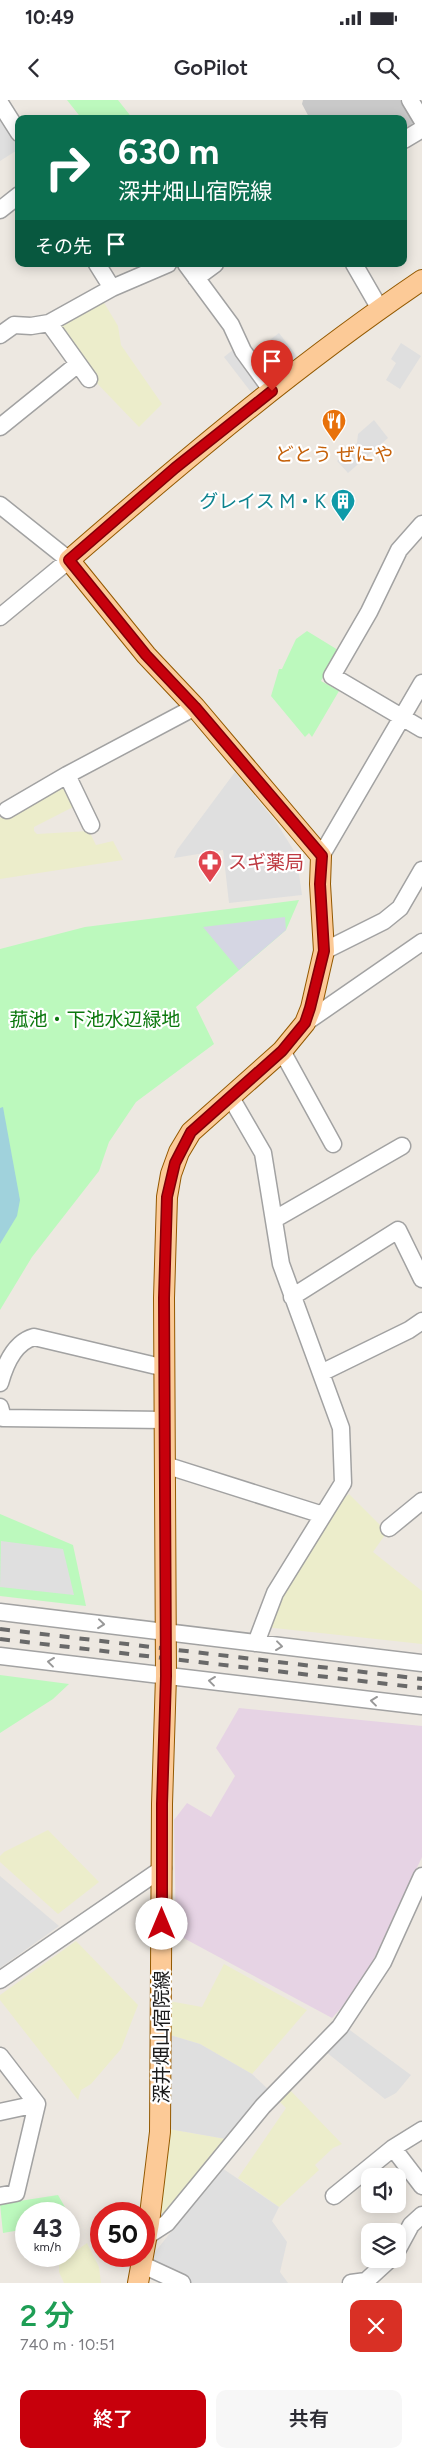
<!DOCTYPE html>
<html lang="ja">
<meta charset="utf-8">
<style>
body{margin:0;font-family:Figtree,"Noto Sans JP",sans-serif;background:#f7f7f7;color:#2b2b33;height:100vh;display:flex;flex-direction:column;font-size:19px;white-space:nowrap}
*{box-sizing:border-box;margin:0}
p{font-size:16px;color:#7c7c81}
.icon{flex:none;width:28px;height:28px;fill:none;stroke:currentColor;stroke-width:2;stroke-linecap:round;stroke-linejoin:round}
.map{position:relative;height:2183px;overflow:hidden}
.details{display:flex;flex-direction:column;background:#fff;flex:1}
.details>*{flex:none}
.hud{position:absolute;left:15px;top:15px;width:392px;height:152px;border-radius:10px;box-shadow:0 2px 12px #0003;background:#0b6e4f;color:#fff;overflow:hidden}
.buttons{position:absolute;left:361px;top:2068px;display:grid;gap:10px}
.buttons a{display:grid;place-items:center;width:45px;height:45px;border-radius:10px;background:#fff;box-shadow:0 2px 12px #0003;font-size:25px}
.speed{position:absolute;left:15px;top:2102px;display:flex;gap:10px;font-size:25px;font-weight:700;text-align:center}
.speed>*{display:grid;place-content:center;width:65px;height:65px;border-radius:50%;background:#fff;box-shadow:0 2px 12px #0003;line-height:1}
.speed small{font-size:12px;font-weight:400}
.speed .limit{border:8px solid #d22;background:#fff;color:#111}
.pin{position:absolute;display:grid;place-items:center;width:42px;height:42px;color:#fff;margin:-51px -21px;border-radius:50% 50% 50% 0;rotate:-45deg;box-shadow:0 0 5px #0007}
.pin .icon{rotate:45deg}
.me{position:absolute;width:55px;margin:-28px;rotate:0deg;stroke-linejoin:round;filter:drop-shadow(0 0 4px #0008)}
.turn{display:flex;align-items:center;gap:18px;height:105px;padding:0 20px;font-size:22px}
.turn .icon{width:65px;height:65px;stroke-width:2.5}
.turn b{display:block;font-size:35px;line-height:42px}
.then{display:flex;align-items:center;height:48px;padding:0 20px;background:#0003;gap:10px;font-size:19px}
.round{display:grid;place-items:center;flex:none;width:52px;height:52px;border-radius:10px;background:#f7f7f7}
.headline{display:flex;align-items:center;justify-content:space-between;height:85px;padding:0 20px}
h1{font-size:30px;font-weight:600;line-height:38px;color:#1e9e55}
.primary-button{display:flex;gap:10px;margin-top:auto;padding:10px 20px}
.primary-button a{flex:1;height:58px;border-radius:10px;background:#c7000c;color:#fff;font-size:20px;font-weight:600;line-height:58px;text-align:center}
.primary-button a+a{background:#f7f7f7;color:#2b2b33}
.status{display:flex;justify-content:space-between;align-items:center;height:35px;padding:0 25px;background:#fff;direction:ltr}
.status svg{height:14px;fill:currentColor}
header{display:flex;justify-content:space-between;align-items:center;height:65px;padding:0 20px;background:#fff;font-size:22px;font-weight:600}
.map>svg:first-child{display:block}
</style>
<div class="status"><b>10:49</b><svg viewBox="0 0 49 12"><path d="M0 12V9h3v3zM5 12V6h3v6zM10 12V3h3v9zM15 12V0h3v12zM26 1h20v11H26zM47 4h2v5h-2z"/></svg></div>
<header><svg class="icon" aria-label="back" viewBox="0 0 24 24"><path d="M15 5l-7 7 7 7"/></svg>GoPilot<svg class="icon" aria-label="search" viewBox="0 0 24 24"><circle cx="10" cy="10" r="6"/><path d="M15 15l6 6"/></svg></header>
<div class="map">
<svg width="422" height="2183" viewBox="0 0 422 2183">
<rect width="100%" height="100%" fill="#ede8e1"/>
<path fill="#e6d3e4" d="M 239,1608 L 422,1626 L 422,1757 L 371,1865 L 342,1907 L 332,1918 L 176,1834 L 174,1720 L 187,1703 L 211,1717 L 235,1676 L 216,1648 Z"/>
<path fill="#c9c9c9" d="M 303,0 L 400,0 L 416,27 L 404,35 L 404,19 L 310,19 L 302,4 Z"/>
<path fill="#ecedcb" d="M 103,201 L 118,226 L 121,245 L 162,304 L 139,327 L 92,278 L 94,269 L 89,268 L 60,231 L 62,224 Z
M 62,681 L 75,706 L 34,727 L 34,731 L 24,732 L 34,731 L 37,734 L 89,731 L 96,745 L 113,741 L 123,760 L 0,779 L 0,718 Z
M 349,1394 L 387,1432 L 373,1452 L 422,1491 L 422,1544 L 265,1527 L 268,1517 L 339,1403 Z
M 48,1730 L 99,1782 L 58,1814 L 0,1762 L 0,1756 L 4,1752 Z
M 76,1841 L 138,1905 L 121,1949 L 91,1984 L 81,1990 L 78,2000 L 0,1900 L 0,1895 Z
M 224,1864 L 307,1910 L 252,1974 L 200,1944 L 170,1935 L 169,1901 L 202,1907 Z
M 288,1988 L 342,2044 L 333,2048 L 315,2065 L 319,2070 L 279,2107 L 238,2078 L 286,2008 L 277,1999 Z
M 169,2029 L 226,2039 L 166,2114 L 158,2112 Z
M 87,2143 L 99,2167 L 101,2183 L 64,2183 L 59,2172 L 59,2163 Z"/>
<path fill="#bcf9bd" d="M 67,0 L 118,0 L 133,19 L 82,19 Z
M 307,531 L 338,550 L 321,581 L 339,591 L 312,637 L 309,633 L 305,637 L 271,596 L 279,569 L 282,569 L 296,539 Z
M 299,800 L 286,830 L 196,907 L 214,944 L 136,1002 L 109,1042 L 99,1071 L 32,1157 L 0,1210 L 0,849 L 85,827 Z
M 0,1414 L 73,1445 L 86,1506 L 0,1496 Z
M 0,1575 L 69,1584 L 53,1599 L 0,1633 Z
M 58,2095 L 69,2114 L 26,2114 L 26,2129 L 3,2133 L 0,2104 Z"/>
<path fill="#dfdfdf" d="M 0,18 L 3,19 L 19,46 L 19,49 L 0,61 Z
M 279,233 L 299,259 L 271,281 L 251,254 Z
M 401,243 L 421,256 L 400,289 L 386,280 L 396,263 L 391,259 Z
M 234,249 L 260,285 L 259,292 L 254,296 L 224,257 Z
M 374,320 L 388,338 L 348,373 L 337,361 L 357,343 L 358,334 Z
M 235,672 L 276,722 L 296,754 L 302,795 L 229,803 L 223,750 L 174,758 L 177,750 Z
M 1,1441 L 63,1449 L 74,1495 L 0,1487 Z
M 0,1776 L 59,1826 L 0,1868 Z
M 347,1928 L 411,1975 L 396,1993 L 385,1999 L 326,1952 Z
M 170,1935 L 200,1944 L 252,1974 L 268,1989 L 226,2039 L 169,2029 Z
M 222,2068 L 279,2107 L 272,2121 L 287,2142 L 280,2172 L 288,2183 L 190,2183 L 154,2166 L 151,2157 Z"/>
<path fill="#d5d6e3" d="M 285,817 L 286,830 L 239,870 L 203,827 Z"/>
<path fill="#a0d2dc" d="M 3,1007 L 20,1100 L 17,1116 L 0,1144 L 0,1008 Z"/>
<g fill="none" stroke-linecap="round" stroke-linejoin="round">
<defs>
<path id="minor" d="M 410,0 L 422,20
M 0,3 L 19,33
M 404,40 L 422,29
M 0,110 L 19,95
M 97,164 L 112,188
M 186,164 L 231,225 L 243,251 L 272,291
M 354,164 L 380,209
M 196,178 L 215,164
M 0,235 L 14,225 L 31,226 L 49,223
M 89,279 L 49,223 L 112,188 L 168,164
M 0,327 L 78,264
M 0,405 L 69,460 L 0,517
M 422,424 L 399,450 L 369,512 L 332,576 L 422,629
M 67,675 L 91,725
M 7,710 L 67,675 L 195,607
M 321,756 L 422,583
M 324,851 L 384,821 L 400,808 L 422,770
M 305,923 L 422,842
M 282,951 L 333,1044
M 230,996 L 263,1053 L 281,1164 L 341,1328 L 343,1383 L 275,1493 L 256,1543
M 275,1119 L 402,1046
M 292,1197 L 398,1130 L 422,1179
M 321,1273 L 409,1230 L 422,1221
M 0,1283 C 5,1265 15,1242 34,1237 L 165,1268
M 0,1307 L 3,1318 L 165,1320
M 165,1365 L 323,1415
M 389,1428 L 422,1401
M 0,1512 L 422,1563
M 0,1556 L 422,1606
M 0,1880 L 163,1768
M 0,1956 L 37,2004 L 16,2093 L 0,2096
M 0,2012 L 37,2004
M 393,2048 L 422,2086
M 334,2096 L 393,2048 L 422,2030
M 147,2136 L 167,2123 L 263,2006 L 340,1927 L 383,1862 L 422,1776
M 398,2149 L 411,2125 L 422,2115
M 143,2165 L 182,2183
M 351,2183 L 366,2181 L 390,2159"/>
<path id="major" d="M 138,2183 L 149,2123 L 160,2032 L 162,1704 L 166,1576 L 164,1198 L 167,1097 L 171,1074 L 179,1052 L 191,1032 L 282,951 L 305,923 L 311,908 L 324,851 L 320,784 L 321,756 L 195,607 L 146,555 L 69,460 C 182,362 298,264 422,180"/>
</defs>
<use href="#minor" stroke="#a2a2a2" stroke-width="19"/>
<use href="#major" stroke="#935900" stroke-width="22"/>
<use href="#minor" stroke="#fff" stroke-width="16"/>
<use href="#major" stroke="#fcca97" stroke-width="20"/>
<path stroke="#696969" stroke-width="4" stroke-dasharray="10 10" stroke-linecap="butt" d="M 0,1529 L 422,1579
M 0,1539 L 422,1588"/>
</g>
<defs><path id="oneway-chevron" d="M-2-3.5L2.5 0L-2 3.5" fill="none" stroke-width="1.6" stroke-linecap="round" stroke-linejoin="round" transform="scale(1.25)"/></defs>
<g stroke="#989898">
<use href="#oneway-chevron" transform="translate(101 1524) rotate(6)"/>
<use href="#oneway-chevron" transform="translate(279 1546) rotate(7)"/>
<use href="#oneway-chevron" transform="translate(51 1562) rotate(-173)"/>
<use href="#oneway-chevron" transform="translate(212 1581) rotate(-173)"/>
<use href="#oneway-chevron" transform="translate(374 1601) rotate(-173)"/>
</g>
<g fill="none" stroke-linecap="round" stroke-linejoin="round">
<defs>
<path id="route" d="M 162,1824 L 162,1704 L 166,1576 L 164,1198 L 167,1097 L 175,1063 L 191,1032 L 282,951 L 305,923 L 310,908 L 324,851 L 320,784 L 322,756 L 195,607 L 146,555 L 69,460 L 175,368 L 272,291"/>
</defs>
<use href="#route" stroke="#810008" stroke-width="12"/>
<use href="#route" stroke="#c7000c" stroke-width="9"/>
</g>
<defs>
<symbol id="restaurant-pin" viewBox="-11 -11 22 30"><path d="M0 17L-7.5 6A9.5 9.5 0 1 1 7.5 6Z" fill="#e8710a" stroke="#fff"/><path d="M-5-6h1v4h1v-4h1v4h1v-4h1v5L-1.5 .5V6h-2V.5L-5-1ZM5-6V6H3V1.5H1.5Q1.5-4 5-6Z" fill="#fff"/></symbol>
<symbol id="building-pin" viewBox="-11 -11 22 30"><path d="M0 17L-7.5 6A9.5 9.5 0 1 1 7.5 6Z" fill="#0f9aa8" stroke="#fff"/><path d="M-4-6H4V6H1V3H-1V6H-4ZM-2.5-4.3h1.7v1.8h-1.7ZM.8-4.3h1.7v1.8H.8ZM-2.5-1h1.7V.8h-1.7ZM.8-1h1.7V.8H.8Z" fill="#fff"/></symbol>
<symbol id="pharmacy-pin" viewBox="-11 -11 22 30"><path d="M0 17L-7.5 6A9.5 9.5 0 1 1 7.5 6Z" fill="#e0444e" stroke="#fff"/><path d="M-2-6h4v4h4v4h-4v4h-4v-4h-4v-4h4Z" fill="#fff"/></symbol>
</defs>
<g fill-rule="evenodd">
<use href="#restaurant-pin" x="320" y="307" width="28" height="38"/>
<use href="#building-pin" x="329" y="387" width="28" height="38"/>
<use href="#pharmacy-pin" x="196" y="748" width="28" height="38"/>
</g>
<g text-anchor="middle" stroke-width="4.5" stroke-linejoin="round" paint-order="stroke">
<g font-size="19" fill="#c56008" stroke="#fff">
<text x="334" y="361">どとう ぜにや</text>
</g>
<g font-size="19" fill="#0d838f" stroke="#fff" text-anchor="end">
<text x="326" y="408">グレイス M・K</text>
</g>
<g font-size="19" fill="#be3a42" stroke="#fff" text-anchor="start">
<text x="228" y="769">スギ薬局</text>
</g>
<g font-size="19" fill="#0b780d" stroke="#fff">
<text x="95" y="926">菰池・下池水辺緑地</text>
</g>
<g font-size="19" fill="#1b1b1b" stroke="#fff">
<text transform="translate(161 1937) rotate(-90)" y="7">深井畑山宿院線</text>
</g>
</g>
</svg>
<div class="buttons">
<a><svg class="icon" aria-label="sound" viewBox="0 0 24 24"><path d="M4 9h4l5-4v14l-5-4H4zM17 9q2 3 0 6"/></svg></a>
<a><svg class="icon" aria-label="layers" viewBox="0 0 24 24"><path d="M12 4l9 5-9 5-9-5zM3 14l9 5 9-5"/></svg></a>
</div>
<div class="speed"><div>43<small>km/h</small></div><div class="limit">50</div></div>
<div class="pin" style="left:272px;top:291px;background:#d93025"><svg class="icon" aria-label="arrive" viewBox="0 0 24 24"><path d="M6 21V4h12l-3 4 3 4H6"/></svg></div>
<svg class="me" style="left:162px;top:1824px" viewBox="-20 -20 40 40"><circle r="19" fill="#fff"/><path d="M0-13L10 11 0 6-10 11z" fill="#c7000c"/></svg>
<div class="hud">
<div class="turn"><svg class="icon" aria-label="right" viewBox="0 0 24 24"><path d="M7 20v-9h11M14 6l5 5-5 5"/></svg><div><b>630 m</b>深井畑山宿院線</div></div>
<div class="then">その先<svg class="icon" aria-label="arrive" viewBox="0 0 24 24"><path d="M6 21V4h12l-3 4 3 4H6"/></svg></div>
</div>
</div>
<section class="details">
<div class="headline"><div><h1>2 分</h1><p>740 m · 10:51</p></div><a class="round" style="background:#d93025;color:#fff"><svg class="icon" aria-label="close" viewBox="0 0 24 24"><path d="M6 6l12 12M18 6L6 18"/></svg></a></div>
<div class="primary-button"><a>終了</a><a>共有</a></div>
</section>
